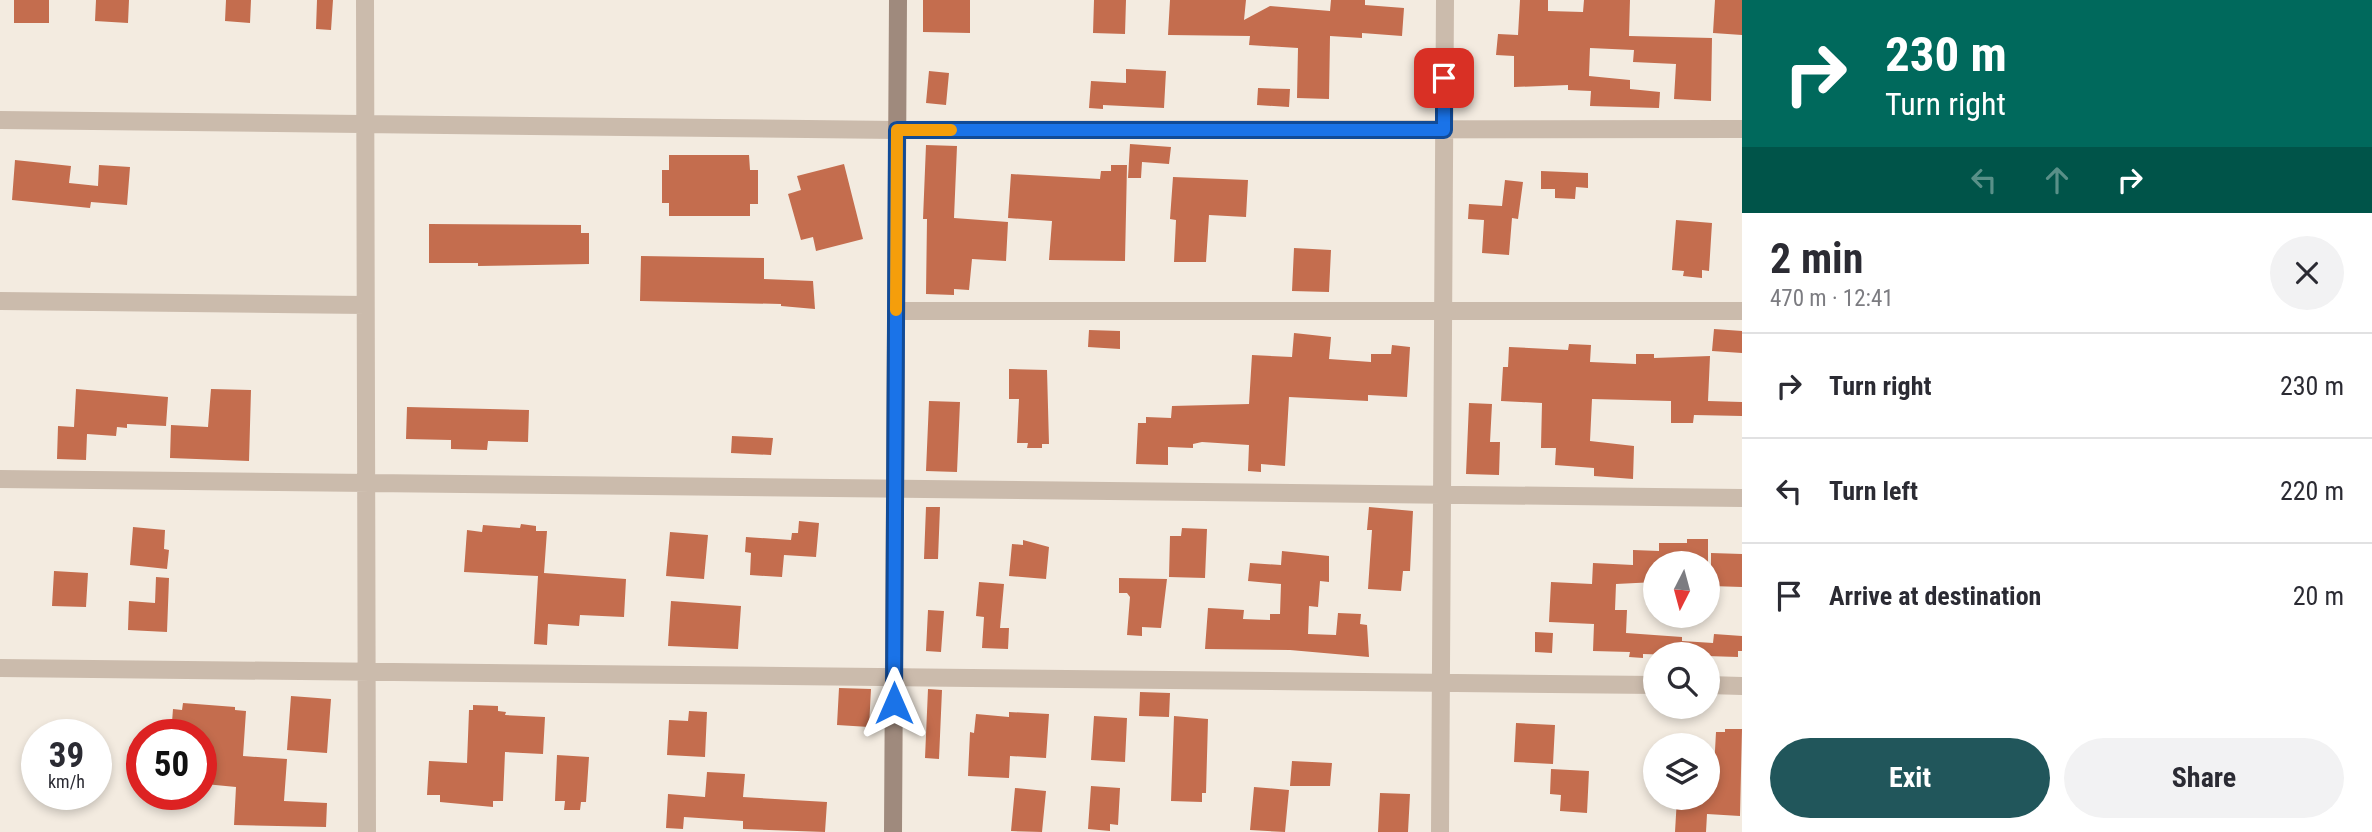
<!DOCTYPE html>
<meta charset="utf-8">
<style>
body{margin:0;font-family:"Roboto Condensed",sans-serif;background:#f2f2f3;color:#2b2b33;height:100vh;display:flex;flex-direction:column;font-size:26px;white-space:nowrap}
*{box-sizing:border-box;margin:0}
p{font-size:23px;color:#7c7c81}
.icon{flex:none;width:38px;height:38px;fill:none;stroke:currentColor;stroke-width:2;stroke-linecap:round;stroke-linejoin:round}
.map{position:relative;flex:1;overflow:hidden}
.side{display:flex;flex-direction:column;background:#fff;width:630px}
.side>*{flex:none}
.top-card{background:#00695c;color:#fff;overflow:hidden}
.needle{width:46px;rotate:186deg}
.controls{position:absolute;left:1643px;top:551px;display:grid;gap:14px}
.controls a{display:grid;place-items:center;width:77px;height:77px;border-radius:50%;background:#fff;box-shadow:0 4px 10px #0003;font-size:35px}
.speed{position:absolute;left:21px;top:719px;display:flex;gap:14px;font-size:35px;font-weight:700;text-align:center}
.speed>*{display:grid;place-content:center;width:91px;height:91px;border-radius:50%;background:#fff;box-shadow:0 4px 10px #0003;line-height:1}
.speed small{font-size:18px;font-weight:400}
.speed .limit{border:10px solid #d22;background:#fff;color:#111}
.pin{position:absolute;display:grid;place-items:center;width:60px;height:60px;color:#fff;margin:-30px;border-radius:14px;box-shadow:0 4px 10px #0006}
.me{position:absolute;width:77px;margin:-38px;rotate:0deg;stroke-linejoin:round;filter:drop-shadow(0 0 5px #0008)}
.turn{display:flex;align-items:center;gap:24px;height:147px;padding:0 28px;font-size:32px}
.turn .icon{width:91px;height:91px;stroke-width:2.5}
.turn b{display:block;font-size:49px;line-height:60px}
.lanes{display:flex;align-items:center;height:66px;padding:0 28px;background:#0003;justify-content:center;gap:35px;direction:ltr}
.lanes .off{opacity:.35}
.round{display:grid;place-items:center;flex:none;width:74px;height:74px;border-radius:37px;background:#f2f2f3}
.summary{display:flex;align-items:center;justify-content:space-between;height:119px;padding:0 28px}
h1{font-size:42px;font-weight:700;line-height:52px}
.primary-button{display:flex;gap:14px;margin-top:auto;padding:14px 28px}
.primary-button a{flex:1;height:80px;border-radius:42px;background:#21565b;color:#fff;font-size:28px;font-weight:700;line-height:80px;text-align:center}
.primary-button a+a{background:#f2f2f3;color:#2b2b33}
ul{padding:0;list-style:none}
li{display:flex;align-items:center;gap:21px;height:105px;padding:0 28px;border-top:2px solid #e1e1e2}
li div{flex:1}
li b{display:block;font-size:26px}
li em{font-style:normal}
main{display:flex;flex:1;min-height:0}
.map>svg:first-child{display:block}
</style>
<main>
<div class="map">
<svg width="1742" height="832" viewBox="0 0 1742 832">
<rect width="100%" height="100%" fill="#f3ebe0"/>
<path fill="#c46d4e" d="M 14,0 L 49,0 L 49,23 L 14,23 Z
M 96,0 L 129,0 L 128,23 L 95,21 Z
M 226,0 L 251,0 L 250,23 L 225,21 Z
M 317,0 L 333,0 L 331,30 L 316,29 Z
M 923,0 L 970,0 L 970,33 L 923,32 Z
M 1094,0 L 1126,0 L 1125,34 L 1093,33 Z
M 1170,0 L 1246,0 L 1244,20 L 1270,6 L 1330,11 L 1331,0 L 1365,0 L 1365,5 L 1404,8 L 1402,36 L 1362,33 L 1362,38 L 1330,36 L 1329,99 L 1297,98 L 1298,48 L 1249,45 L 1250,36 L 1168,35 Z
M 1520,0 L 1548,0 L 1548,11 L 1583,12 L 1584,0 L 1630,0 L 1629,36 L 1712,38 L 1711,101 L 1674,99 L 1676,64 L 1633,62 L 1634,50 L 1590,48 L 1589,76 L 1630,80 L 1630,89 L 1660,92 L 1659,108 L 1590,106 L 1591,91 L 1568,90 L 1568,85 L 1514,87 L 1514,56 L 1496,55 L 1498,34 L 1518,35 Z
M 1715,0 L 1742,0 L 1742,35 L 1713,33 Z
M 1126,69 L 1166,71 L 1164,108 L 1103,105 L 1103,109 L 1089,108 L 1091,81 L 1126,83 Z
M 929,71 L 949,73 L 946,105 L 926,103 Z
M 1258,88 L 1290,89 L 1289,107 L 1257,105 Z
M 1130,144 L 1171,147 L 1169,164 L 1142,162 L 1141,178 L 1128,178 Z
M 926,145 L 957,146 L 954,218 L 1008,222 L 1006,261 L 972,259 L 969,290 L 954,289 L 954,295 L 926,294 L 927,219 L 923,219 Z
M 669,155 L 749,155 L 750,170 L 758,170 L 758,204 L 750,204 L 750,216 L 669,216 L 669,203 L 662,203 L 662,170 L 669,170 Z
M 15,160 L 71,166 L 69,183 L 98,186 L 99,165 L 130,167 L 127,205 L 91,202 L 90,208 L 12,200 Z
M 844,164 L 863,239 L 816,251 L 813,237 L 801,240 L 788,194 L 801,190 L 797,176 Z
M 1111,165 L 1127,165 L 1125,261 L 1049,260 L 1052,221 L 1008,218 L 1011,174 L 1100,179 L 1101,171 L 1111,171 Z
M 1541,171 L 1588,173 L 1588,188 L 1576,187 L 1575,199 L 1555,198 L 1555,189 L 1541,189 Z
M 1173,177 L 1248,180 L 1246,217 L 1209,215 L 1206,262 L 1174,262 L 1176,220 L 1170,219 Z
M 1505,180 L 1523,182 L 1518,219 L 1512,218 L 1509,255 L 1482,253 L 1484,220 L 1468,219 L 1469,204 L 1502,206 Z
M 1676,220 L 1712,223 L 1709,271 L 1702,270 L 1702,278 L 1683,276 L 1684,271 L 1672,270 Z
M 429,224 L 581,225 L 581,233 L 589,233 L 589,264 L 478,266 L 478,263 L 429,263 Z
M 1294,248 L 1331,250 L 1329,292 L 1292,291 Z
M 641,256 L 764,258 L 764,279 L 813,281 L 815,309 L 781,306 L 781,304 L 640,301 Z
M 1714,329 L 1742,331 L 1742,353 L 1712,351 Z
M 1089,330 L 1120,331 L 1120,349 L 1088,347 Z
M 1294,333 L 1331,337 L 1329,359 L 1371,362 L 1371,354 L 1391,354 L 1392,345 L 1410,347 L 1407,397 L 1368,395 L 1368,401 L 1289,397 L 1285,466 L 1261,464 L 1261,472 L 1248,471 L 1249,445 L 1202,442 L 1193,444 L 1193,448 L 1168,447 L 1168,465 L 1136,464 L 1138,423 L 1146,423 L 1146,417 L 1171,418 L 1172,406 L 1249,404 L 1252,355 L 1292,357 Z
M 1569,344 L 1591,345 L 1590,362 L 1636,364 L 1636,354 L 1654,354 L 1654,358 L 1710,356 L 1708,401 L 1742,402 L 1742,416 L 1694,415 L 1693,423 L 1671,423 L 1671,401 L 1592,399 L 1590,441 L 1634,446 L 1633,479 L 1594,476 L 1594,468 L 1555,465 L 1556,448 L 1541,448 L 1542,403 L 1501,401 L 1503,367 L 1508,367 L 1509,347 L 1568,350 Z
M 1009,369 L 1047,370 L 1049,444 L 1042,444 L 1042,448 L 1027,448 L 1028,443 L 1017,443 L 1019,399 L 1009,399 Z
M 76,389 L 168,397 L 166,426 L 127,424 L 127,428 L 117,427 L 116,436 L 87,434 L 86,460 L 57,459 L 58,426 L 74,427 Z
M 211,389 L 251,390 L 249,461 L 170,458 L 171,425 L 208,427 Z
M 929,401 L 960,402 L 957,472 L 926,471 Z
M 1469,403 L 1492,404 L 1490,442 L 1500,442 L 1499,475 L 1466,474 Z
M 407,407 L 529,410 L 528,442 L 488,441 L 487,450 L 451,449 L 451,440 L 406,439 Z
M 732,436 L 773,438 L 771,455 L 731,453 Z
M 926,507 L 940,507 L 938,559 L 924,559 Z
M 1369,507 L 1413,511 L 1410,571 L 1403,571 L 1401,591 L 1368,589 L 1372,530 L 1367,530 Z
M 799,521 L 819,523 L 816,557 L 784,555 L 782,577 L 750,575 L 751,553 L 745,552 L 746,537 L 791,540 L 792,533 L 798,533 Z
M 521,524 L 536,526 L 536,531 L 547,531 L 544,573 L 626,579 L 624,617 L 580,615 L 579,626 L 548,624 L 547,645 L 534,644 L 538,576 L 464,572 L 467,530 L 482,532 L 483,525 L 520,528 Z
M 133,527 L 165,530 L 164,549 L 169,550 L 167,569 L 130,565 Z
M 1182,528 L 1207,529 L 1205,578 L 1169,577 L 1170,536 L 1181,536 Z
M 670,532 L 708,535 L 704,579 L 666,576 Z
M 1687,539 L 1708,539 L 1708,564 L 1656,564 L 1656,582 L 1616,584 L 1615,610 L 1627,610 L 1626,633 L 1682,637 L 1682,641 L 1713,643 L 1714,634 L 1742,636 L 1742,651 L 1738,651 L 1738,657 L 1643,654 L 1643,658 L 1629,657 L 1630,652 L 1593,651 L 1594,624 L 1549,622 L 1551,582 L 1592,584 L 1593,563 L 1633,565 L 1633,550 L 1659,551 L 1659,543 L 1687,543 Z
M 1023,540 L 1049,547 L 1046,579 L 1009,576 L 1012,544 L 1023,545 Z
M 1282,551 L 1329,556 L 1329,582 L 1320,581 L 1318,607 L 1309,606 L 1308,634 L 1336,635 L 1338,613 L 1361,614 L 1360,624 L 1367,625 L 1369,657 L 1290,650 L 1205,649 L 1208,608 L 1244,610 L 1243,619 L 1270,620 L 1270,614 L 1280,614 L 1281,584 L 1248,581 L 1250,563 L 1281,565 Z
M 1711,553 L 1742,554 L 1742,587 L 1711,586 Z
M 54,571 L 88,573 L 86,607 L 52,606 Z
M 156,577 L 169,578 L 167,632 L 128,630 L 129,601 L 155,603 Z
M 1119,578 L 1167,579 L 1161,628 L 1142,627 L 1142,636 L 1127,635 L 1130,597 L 1127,593 L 1119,593 Z
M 979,582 L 1004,584 L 1000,628 L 1009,628 L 1008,649 L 982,648 L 984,617 L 976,616 Z
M 671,601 L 741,606 L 738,649 L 668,646 Z
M 928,610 L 944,611 L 941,652 L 926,651 Z
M 1535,632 L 1553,633 L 1552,653 L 1535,652 Z
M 839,688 L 871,689 L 869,727 L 837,725 Z
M 928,689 L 942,690 L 939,759 L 925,758 Z
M 1140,692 L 1170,693 L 1169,717 L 1139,716 Z
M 291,696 L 331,699 L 327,753 L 287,750 Z
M 183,703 L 235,707 L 235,710 L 246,711 L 243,756 L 287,759 L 284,801 L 327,803 L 326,827 L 234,825 L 236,787 L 205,784 L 207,750 L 201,749 L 201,735 L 171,735 L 173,709 L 182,710 Z
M 473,705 L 498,706 L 498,711 L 506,712 L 505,715 L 545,717 L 543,754 L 505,752 L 503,801 L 493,801 L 493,807 L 440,802 L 440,795 L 427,795 L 429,761 L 467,763 L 469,710 L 473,710 Z
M 689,711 L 707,712 L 705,757 L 667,755 L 669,720 L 688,721 Z
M 1009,712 L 1049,714 L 1046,758 L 1010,756 L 1009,778 L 968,776 L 970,732 L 974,733 L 976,714 L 1009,717 Z
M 1094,716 L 1127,718 L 1125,762 L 1091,760 Z
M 1174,716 L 1208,719 L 1206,793 L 1202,793 L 1202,802 L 1171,801 Z
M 1516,723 L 1555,725 L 1553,764 L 1514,762 Z
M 1725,729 L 1742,729 L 1740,816 L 1707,814 L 1706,832 L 1675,832 L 1677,798 L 1708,798 L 1708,769 L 1714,769 L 1716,732 L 1725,732 Z
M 557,755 L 589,757 L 586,802 L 581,802 L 580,810 L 564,810 L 565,801 L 555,801 Z
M 1292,761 L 1332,763 L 1330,786 L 1290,786 Z
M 1551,769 L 1589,771 L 1587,813 L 1560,811 L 1561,795 L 1550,794 Z
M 707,772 L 745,774 L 743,797 L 827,802 L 825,832 L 743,829 L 743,821 L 684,817 L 683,829 L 666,828 L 668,794 L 705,797 Z
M 1091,786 L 1120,788 L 1118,825 L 1110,824 L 1110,831 L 1088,829 Z
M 1254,787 L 1289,790 L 1285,832 L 1250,830 Z
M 1015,788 L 1046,791 L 1042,832 L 1011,831 Z
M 1380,793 L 1410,794 L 1408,832 L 1378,832 Z"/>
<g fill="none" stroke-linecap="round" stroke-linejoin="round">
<path stroke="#cbbbac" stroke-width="18" d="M 365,0 L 367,832
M 0,120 L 897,130 L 1742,129
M 0,301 L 365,305
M 896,311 L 1742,311
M 0,479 L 1742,498
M 0,668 L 1656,685
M 1708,685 L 1742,686
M 1440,832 L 1445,0"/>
<path stroke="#9f8a7d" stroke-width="18" d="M 893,832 L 898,0"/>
</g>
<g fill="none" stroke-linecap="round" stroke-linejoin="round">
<defs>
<path id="route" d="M 894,703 L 897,130 L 1444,130 L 1444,78"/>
</defs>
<use href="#route" stroke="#114b97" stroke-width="18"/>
<use href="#route" stroke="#1a73e8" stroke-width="12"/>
<path stroke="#f59e0b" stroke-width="12" d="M 896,310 L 897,130 L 951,130"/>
</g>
</svg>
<div class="controls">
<a><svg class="needle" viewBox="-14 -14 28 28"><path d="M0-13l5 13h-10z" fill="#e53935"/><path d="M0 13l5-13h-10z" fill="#7c7c81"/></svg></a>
<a><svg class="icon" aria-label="search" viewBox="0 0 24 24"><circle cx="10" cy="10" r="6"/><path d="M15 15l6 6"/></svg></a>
<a><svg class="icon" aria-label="layers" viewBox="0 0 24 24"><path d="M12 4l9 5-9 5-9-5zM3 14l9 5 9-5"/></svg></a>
</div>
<div class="speed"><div>39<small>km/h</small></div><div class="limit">50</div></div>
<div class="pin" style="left:1444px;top:78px;background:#d93025"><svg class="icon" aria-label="arrive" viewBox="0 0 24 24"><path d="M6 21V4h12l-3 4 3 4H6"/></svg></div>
<svg class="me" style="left:894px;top:703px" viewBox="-20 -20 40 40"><path d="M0-17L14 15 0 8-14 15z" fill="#1a73e8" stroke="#fff" stroke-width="4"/></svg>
</div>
<section class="side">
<div class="top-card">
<div class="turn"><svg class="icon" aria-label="right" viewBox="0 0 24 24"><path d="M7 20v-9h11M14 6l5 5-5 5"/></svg><div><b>230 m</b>Turn right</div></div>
<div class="lanes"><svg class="icon off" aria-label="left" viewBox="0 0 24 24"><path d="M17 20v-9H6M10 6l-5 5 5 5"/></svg><svg class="icon off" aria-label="ahead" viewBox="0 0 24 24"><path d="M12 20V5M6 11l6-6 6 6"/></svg><svg class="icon" aria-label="right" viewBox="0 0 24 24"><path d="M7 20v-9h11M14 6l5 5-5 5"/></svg></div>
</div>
<div class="summary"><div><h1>2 min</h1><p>470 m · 12:41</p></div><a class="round"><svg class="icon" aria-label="close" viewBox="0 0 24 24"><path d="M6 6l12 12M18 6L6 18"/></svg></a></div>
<ul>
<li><svg class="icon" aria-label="right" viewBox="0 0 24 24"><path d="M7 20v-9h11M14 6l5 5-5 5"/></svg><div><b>Turn right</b></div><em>230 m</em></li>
<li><svg class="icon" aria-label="left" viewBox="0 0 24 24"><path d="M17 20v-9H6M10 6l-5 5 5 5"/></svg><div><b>Turn left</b></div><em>220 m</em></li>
<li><svg class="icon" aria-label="arrive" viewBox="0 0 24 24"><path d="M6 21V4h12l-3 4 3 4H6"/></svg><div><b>Arrive at destination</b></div><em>20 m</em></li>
</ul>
<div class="primary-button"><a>Exit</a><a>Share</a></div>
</section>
</main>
